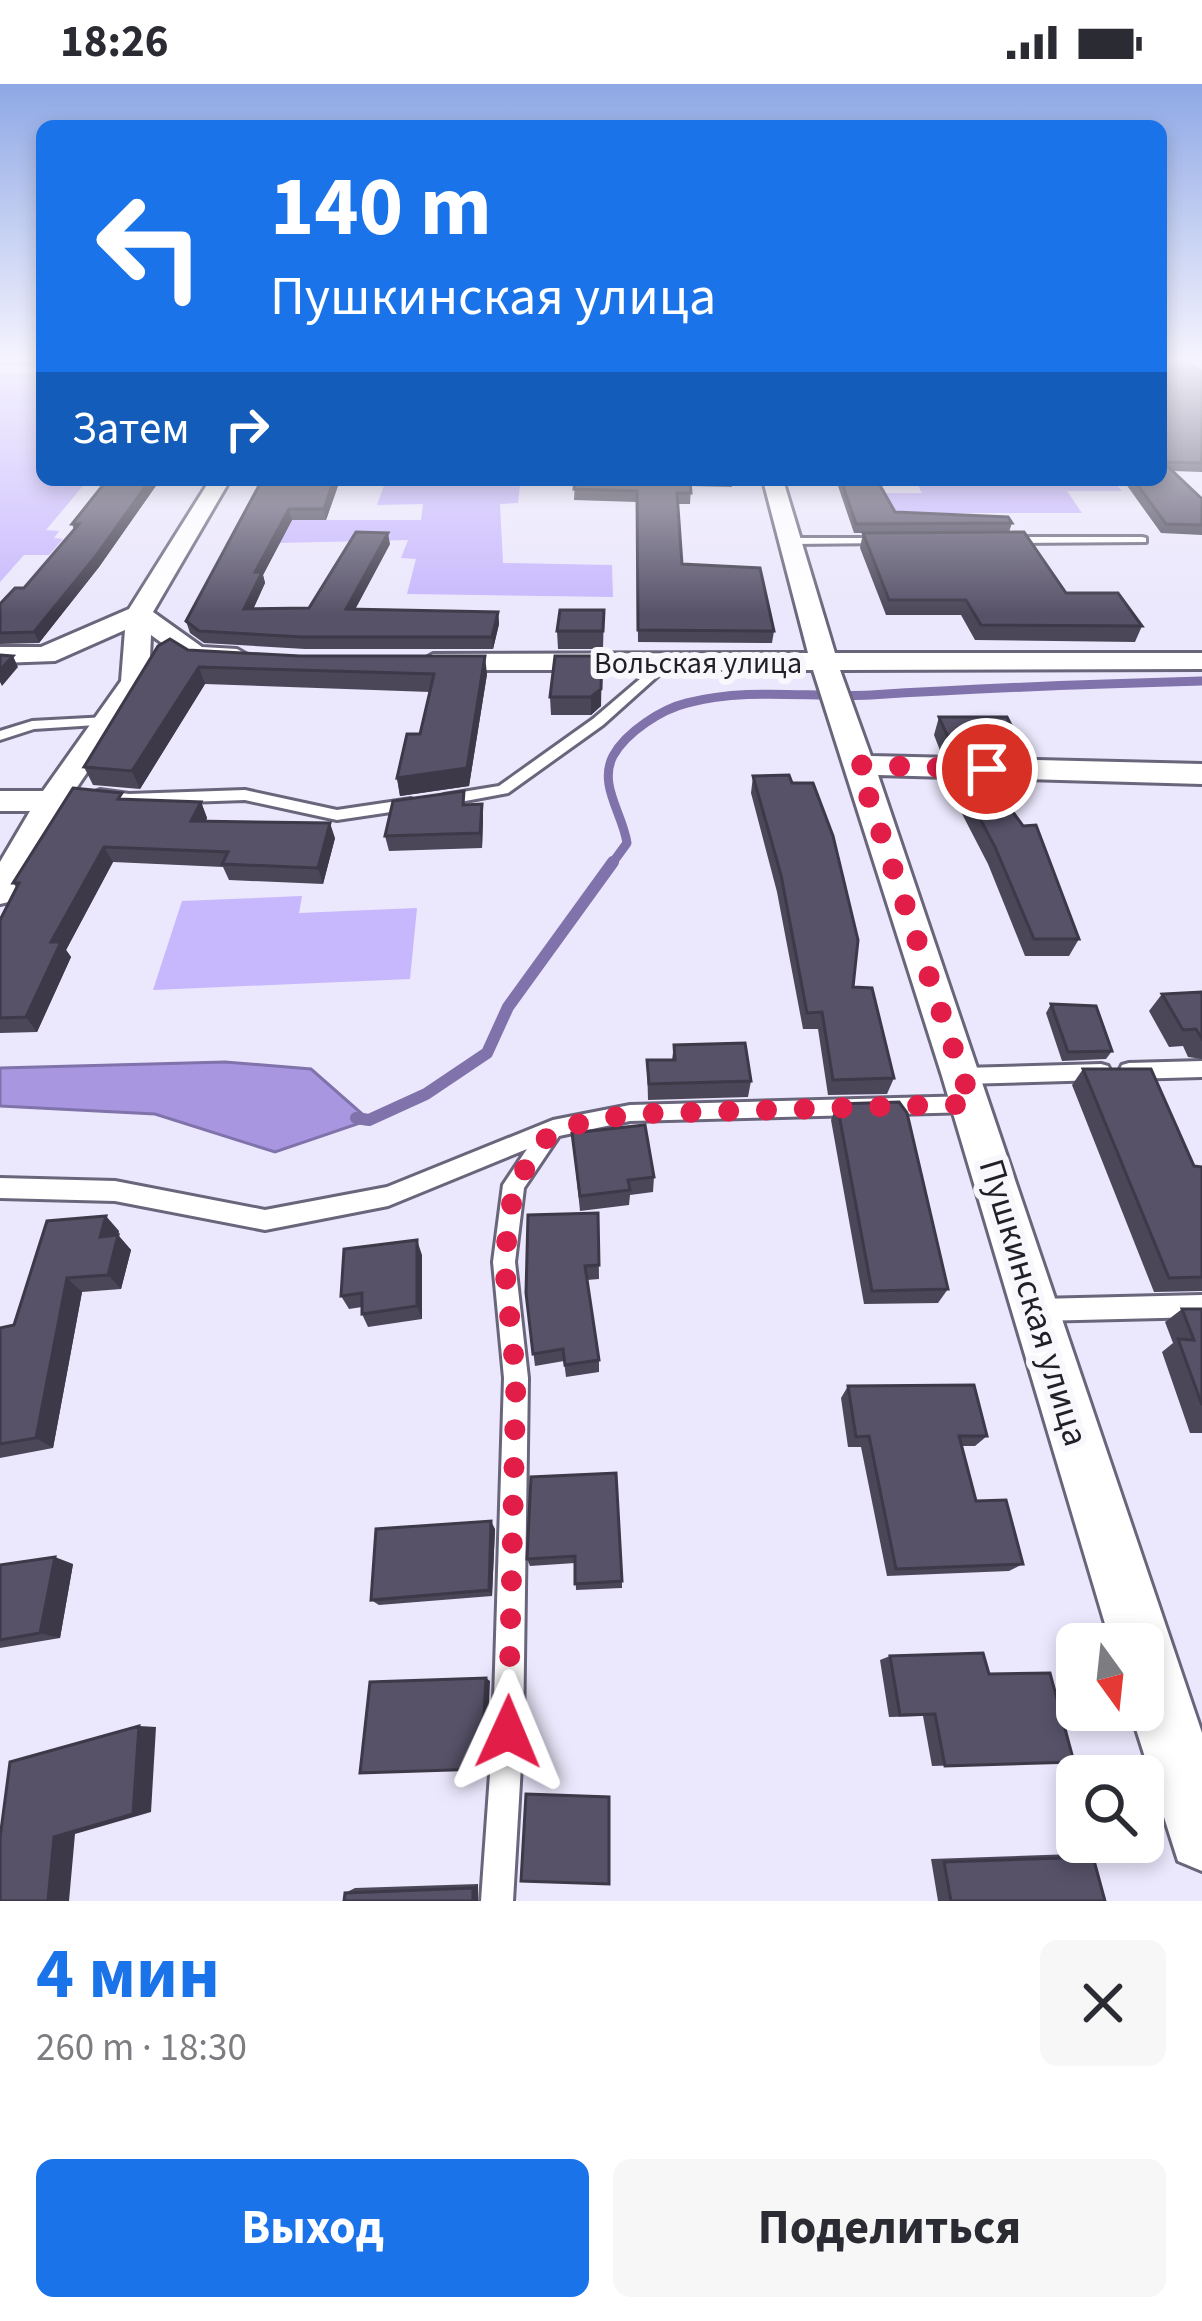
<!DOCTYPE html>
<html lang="ru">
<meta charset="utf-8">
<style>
body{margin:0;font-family:"Source Sans 3",sans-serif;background:#f7f7f7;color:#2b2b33;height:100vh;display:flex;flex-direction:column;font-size:45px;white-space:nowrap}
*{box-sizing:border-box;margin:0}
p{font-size:39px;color:#7c7c81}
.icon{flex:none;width:66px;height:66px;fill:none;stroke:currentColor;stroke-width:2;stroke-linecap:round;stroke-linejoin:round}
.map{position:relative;height:1817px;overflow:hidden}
.drawer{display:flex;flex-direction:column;background:#fff;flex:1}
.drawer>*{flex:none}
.guide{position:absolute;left:36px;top:36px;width:1131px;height:366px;border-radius:18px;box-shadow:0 6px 18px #0003;background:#1a73e8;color:#fff;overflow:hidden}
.needle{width:78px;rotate:165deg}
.fabs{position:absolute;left:1056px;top:1539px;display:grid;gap:24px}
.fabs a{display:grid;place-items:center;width:108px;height:108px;border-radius:18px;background:#fff;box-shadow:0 6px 18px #0003;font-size:60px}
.pin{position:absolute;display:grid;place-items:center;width:102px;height:102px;color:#fff;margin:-51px;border:6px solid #fff;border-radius:50%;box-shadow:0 3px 12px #0007}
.me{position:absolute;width:132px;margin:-66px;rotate:1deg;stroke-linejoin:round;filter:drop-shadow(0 0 9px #0008)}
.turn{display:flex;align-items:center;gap:42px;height:252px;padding:0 36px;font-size:54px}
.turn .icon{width:156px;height:156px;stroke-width:2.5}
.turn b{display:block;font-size:84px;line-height:102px}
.then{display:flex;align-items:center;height:114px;padding:0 36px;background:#0003;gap:24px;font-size:45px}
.round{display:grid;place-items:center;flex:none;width:126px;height:126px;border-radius:18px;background:#f7f7f7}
.summary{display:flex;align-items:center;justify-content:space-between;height:204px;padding:0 36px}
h1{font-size:72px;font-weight:700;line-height:90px;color:#1a73e8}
.cta{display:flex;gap:24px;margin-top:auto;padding:24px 36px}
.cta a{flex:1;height:138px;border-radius:18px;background:#1a73e8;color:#fff;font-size:48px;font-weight:700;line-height:138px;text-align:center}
.cta a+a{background:#f7f7f7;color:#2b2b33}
.status{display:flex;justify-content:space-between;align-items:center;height:84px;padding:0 60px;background:#fff;direction:ltr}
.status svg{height:33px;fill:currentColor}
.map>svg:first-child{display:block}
</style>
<div class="status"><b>18:26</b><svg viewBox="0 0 49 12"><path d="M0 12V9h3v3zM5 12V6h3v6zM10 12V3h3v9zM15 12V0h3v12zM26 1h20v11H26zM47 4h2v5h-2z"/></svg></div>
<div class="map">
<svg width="1202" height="1817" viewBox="0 0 1202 1817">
<rect width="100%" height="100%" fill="#ebe7fc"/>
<path fill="#c7b7fd" d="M 0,289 L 42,289 L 42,396 L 87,397 L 46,446 L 59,447 L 54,454 L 63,455 L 49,471 L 24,471 L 0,498 Z
M 386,396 L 612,396 L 612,401 L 520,401 L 518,419 L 500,420 L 503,479 L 612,481 L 613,513 L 407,510 L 416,475 L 401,474 L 408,456 L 277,459 L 288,436 L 421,436 L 423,420 L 377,421 Z
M 915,396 L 1112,396 L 1122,407 L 1067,407 L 1082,429 L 892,429 L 882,409 L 922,409 Z
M 302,812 L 299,829 L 417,824 L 410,895 L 153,906 L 182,817 Z"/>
<path fill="#a896e1" stroke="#8072aa" stroke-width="3" d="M 225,978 L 311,985 L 369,1036 L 275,1068 L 155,1030 L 0,1022 L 0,984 Z"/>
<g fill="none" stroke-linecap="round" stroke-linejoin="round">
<path stroke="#8072aa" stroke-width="9" d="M 611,781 L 627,759 C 623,730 598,701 613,672 C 626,648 662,625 687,619 C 748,603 809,614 871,611 C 981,604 1091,600 1202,597"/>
<path stroke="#8072aa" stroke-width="12" d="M 356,1034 L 369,1036 L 426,1010 L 487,969 L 508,923 L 613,778"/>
<defs>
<path id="service" d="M 1142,453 L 1146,454 L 1146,458 L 1008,459 L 1003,456 L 1008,453 Z
M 885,454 L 890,457 L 889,459 L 792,460 L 787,457 L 792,454 Z
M 661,577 L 671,580 L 603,641 L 508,709 L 444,721 L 437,716 L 444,711 L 499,702 L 593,635 Z
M 107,633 L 112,634 L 112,640 L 34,645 L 0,656 L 0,647 L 32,637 Z
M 100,706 L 129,710 L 245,706 L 337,726 L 411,715 L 418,720 L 411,725 L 337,736 L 245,716 L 129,720 L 95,714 L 95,708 Z
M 1202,977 L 1202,993 L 1129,995 L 1122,993 L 1119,987 L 1122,981 L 1129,979 Z
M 1101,980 L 1108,982 L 1111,988 L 1108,994 L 1101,996 L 963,1000 L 956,998 L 953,992 L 956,986 L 963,984 Z
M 972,1012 L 979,1014 L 982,1020 L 979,1026 L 972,1028 L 630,1037 L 559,1052 L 524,1104 L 515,1178 L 528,1294 L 523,1648 L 513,1817 L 481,1817 L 493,1648 L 504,1294 L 493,1178 L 503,1101 L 527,1065 L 388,1122 L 265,1146 L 115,1117 L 0,1114 L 0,1094 L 115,1097 L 265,1126 L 387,1103 L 553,1036 L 630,1021 Z
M 1202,1211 L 1202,1233 L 1038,1237 L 1030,1234 L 1026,1226 L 1030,1218 L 1038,1215 Z"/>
<path id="minor" d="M 210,396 L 230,396 L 153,528 L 202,563 L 237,565 L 251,573 C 222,600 176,570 151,551 L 149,597 L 67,718 L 13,817 L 0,820 L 0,778 L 30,727 L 0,727 L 0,707 L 43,707 L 121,597 L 125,546 L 55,577 L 0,579 L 0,563 L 41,563 L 129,525 Z
M 763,396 L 783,396 L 835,569 L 1202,569 L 1202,585 L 840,586 L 871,672 L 1202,680 L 1202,700 L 878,691 L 1202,1649 L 1202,1787 L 1178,1777 L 1130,1626 L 1143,1626 L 1143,1560 L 1111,1560 L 942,992 L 813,586 L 433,586 L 419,578 L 433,570 L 808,569 Z"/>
<path id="secondary" d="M 1175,276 L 1201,276 L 1202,296 Z"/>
</defs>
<use href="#service" stroke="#69657b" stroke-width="6"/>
<use href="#minor" stroke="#69657b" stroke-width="6"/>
<use href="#secondary" stroke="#69657b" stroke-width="6"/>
<use href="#service" fill="#fff" fill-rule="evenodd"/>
<use href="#minor" fill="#fff" fill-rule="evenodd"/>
<use href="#secondary" fill="#e0d5f9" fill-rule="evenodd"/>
</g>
<path fill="#4b4759" d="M 0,276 L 42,276 L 42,281 L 0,281 Z
M 1161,276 L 1202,287 L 1202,388 L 1173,387 L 1202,415 L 1202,451 L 1161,449 L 1123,396 L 1161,396 Z
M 107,396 L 160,396 L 99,483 L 39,559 L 0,560 L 0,520 L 24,504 L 74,446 L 72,440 Z
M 262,396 L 340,396 L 326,436 L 292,436 L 263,491 L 265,499 L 253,525 L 309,524 L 390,460 L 355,525 L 498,528 L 499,540 L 493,565 L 305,565 L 204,559 L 190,549 L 186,537 Z
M 575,396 L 732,396 L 732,403 L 691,402 L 690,420 L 678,420 L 682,480 L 774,547 L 772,559 L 638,558 L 637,418 L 574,416 Z
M 828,396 L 877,396 L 895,428 L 1012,439 L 1009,448 L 1066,509 L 1142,542 L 1135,558 L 975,556 L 961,531 L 886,531 L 860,464 L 863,449 L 854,449 L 838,402 L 831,402 Z
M 604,526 L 603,565 L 558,565 L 557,547 Z
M 188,566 L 487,590 L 469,702 L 400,712 L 397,694 L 420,650 L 430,608 L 205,600 L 140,705 L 93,701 L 84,683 Z
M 555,572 L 601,622 L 591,631 L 551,631 L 550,613 Z
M 939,633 L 1017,653 L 1010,671 L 941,669 L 934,651 Z
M 951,680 L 1079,855 L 1069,872 L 1025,872 L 988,780 L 945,697 Z
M 753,692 L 792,699 L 853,903 L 894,994 L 887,1010 L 828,1011 L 818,945 L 803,945 L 777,808 L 751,709 Z
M 125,716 L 201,718 L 207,734 L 206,737 L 335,754 L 323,800 L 229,796 L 223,783 L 113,778 L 66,866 L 71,873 L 37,948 L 0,949 L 0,836 L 17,804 L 13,799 Z
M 482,720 L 483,735 L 482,764 L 389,767 L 385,752 L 466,721 Z
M 1202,908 L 1202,975 L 1188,973 L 1183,962 L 1169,963 L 1149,927 L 1162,910 Z
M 1051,920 L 1112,967 L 1106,975 L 1062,977 L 1046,929 Z
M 674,961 L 751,997 L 748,1013 L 648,1016 L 647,976 L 672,976 Z
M 1083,985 L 1194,1082 L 1202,1083 L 1202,1207 L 1154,1208 L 1072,1001 Z
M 837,1020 L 948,1205 L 938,1219 L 864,1220 L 831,1036 Z
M 572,1049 L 654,1093 L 653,1108 L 630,1111 L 629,1121 L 580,1127 Z
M 598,1129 L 599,1195 L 587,1196 L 599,1276 L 599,1288 L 566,1293 L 564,1277 L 535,1282 L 526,1209 Z
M 119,1147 L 118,1151 L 131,1166 L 121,1205 L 82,1208 L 53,1364 L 0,1374 L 0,1244 L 14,1241 Z
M 422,1171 L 422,1235 L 368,1243 L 362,1230 L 362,1223 L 349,1225 L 341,1212 Z
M 1182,1225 L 1202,1225 L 1202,1349 L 1190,1349 L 1162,1268 L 1173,1259 L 1165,1238 Z
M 848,1302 L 987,1352 L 975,1362 L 962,1362 L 976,1417 L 1023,1480 L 1009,1487 L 887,1492 L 861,1363 L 848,1363 L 841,1314 Z
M 531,1393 L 622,1497 L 622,1504 L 576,1506 L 575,1479 L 530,1482 L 527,1475 Z
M 495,1445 L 492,1512 L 379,1521 L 371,1516 Z
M 73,1480 L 60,1554 L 0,1564 L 0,1481 Z
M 890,1572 L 989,1590 L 1074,1678 L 932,1682 L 923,1632 L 889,1633 L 880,1576 Z
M 1074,1770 L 1093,1773 L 1105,1817 L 938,1817 L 931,1775 Z
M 478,1800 L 478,1817 L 344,1817 L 345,1809 L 355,1804 Z"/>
<path fill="#3d3949" d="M 150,396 L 160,396 L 99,483 L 39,559 L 34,548 Z
M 334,396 L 340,396 L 326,436 L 324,425 Z
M 289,425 L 292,436 L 263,491 L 265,499 L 248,537 L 244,525 L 255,488 Z
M 388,449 L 390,460 L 349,537 L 346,525 Z
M 498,528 L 499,540 L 493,565 L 492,553 Z
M 13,572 L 18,583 L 2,602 L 0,598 L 0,586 Z
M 485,572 L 487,590 L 469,702 L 400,712 L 397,694 Z
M 602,572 L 601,622 L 591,631 L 591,613 Z
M 199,583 L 205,600 L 140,705 L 132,687 Z
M 201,718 L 207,734 L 198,752 L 191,737 Z
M 482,720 L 483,735 L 482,764 L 480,749 Z
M 330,739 L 335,754 L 323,800 L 318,784 Z
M 104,763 L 113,778 L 66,866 L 71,873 L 37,948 L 26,933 L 51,858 Z
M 106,1132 L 119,1147 L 115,1163 L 118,1151 L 131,1166 L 121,1205 L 108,1191 L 100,1153 Z
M 417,1156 L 422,1171 L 422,1235 L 417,1222 Z
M 67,1194 L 82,1208 L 53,1364 L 36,1354 Z
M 491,1437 L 495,1445 L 492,1512 L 489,1506 Z
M 55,1473 L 73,1480 L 60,1554 L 40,1549 Z
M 486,1594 L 490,1597 L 486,1685 L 481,1685 Z
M 139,1642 L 156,1643 L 151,1728 L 75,1750 L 69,1817 L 48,1817 L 54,1753 Z
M 478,1800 L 478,1817 L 473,1817 L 473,1804 Z"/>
<path fill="#575268" stroke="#3d3949" stroke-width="3" d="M 1161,276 L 1184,276 L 1202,287 L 1202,379 L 1163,378 L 1202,415 L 1202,441 L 1166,440 L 1134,396 L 1161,396 Z
M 107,396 L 150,396 L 95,473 L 34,548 L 0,549 L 0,520 L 15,504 L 24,504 L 79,440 L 72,440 Z
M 262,396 L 334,396 L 324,425 L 289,425 L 255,488 L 262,488 L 244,525 L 309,524 L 356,448 L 388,449 L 346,525 L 498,528 L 492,553 L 302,553 L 199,547 L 186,537 Z
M 575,396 L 690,396 L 691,409 L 677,409 L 682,480 L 760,484 L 774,547 L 638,546 L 637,407 L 574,405 Z
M 841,396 L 877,396 L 895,428 L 1008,433 L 1012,439 L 856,440 Z
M 1024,448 L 1066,509 L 1118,509 L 1142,542 L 981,541 L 966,516 L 889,516 L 863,449 Z
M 560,526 L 604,526 L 603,547 L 557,547 Z
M 170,555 L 188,566 L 300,572 L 485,572 L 467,684 L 397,694 L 407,650 L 420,650 L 434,590 L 199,583 L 132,687 L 84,683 L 158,562 Z
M 0,571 L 13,572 L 0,586 Z
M 555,572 L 602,572 L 601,605 L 591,613 L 550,613 Z
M 939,633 L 1007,633 L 1017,653 L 947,651 Z
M 951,680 L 979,681 L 1023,742 L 1036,741 L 1079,855 L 1034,855 L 995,763 Z
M 789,691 L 792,699 L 813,699 L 833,752 L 858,856 L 853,903 L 872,904 L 894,994 L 833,996 L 822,928 L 807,929 L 781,791 L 753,692 Z
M 73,704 L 122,709 L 118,715 L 201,718 L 191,737 L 330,739 L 318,784 L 222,780 L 228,768 L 104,763 L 51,858 L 61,858 L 26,933 L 0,934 L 0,836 L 19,799 L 13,799 Z
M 464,707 L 463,721 L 482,720 L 480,749 L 385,752 L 393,717 Z
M 1202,908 L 1202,955 L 1196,945 L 1183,946 L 1162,910 Z
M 1051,920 L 1096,922 L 1112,967 L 1068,968 Z
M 745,959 L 751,997 L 649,1000 L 647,976 L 675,976 L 674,961 Z
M 1083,985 L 1151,985 L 1194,1082 L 1202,1083 L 1202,1193 L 1169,1194 Z
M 899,1018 L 907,1029 L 948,1205 L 872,1207 L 837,1020 Z
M 645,1041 L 654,1093 L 628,1096 L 630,1106 L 580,1112 L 572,1049 Z
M 598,1129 L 599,1181 L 585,1182 L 599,1276 L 565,1281 L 563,1265 L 533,1270 L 526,1209 L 528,1131 Z
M 106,1132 L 100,1153 L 118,1151 L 108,1191 L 67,1194 L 36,1354 L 0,1360 L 0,1244 L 14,1241 L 47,1137 Z
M 417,1156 L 417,1222 L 362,1230 L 362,1209 L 341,1212 L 344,1165 Z
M 1182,1225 L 1202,1225 L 1202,1321 L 1178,1255 L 1194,1256 Z
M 974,1301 L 987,1352 L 959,1352 L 976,1417 L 1006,1416 L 1023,1480 L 896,1485 L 869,1352 L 856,1353 L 848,1302 Z
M 616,1389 L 622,1497 L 575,1500 L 575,1472 L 527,1475 L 531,1393 Z
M 491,1437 L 489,1506 L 371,1516 L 376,1445 Z
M 55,1473 L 40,1549 L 0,1556 L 0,1481 Z
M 983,1569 L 989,1590 L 1050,1589 L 1074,1678 L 945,1682 L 935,1630 L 900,1631 L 890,1572 Z
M 486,1594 L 481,1685 L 360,1689 L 370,1598 Z
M 139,1642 L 133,1730 L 54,1753 L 48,1817 L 0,1817 L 0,1754 L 10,1678 Z
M 526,1710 L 609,1713 L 609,1800 L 521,1797 Z
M 1093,1773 L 1105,1817 L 951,1817 L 944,1778 Z
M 473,1804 L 473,1817 L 344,1817 L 345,1809 Z"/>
<linearGradient id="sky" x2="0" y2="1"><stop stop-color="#8ea8e5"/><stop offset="0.52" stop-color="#f6f4fe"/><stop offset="1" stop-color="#f6f4fe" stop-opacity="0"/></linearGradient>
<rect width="1202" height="531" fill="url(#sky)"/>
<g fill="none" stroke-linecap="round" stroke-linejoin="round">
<path stroke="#e11d48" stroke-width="21" stroke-dasharray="0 37.8" d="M 508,1648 L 516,1294 L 504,1178 L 514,1101 L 553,1045 L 630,1030 L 972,1020 L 858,681 L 987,685"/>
</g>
<g text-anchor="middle" stroke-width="12" stroke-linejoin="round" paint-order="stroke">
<g font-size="30" fill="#211f28" stroke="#f8f7fc">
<text x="698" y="589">Вольская улица</text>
</g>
<g font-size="36" fill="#211f28" stroke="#f8f7fc">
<text transform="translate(1035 1218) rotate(73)" y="13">Пушкинская улица</text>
</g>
</g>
</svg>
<div class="fabs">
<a><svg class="needle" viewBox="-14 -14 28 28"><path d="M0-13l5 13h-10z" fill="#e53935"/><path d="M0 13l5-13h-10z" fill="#7c7c81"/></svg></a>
<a><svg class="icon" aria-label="search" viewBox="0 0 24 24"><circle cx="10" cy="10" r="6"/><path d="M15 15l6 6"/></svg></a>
</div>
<div class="pin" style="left:987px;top:685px;background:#d93025"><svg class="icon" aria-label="arrive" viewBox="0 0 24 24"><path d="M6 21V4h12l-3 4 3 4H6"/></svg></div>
<svg class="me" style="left:508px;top:1648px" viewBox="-20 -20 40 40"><path d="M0-17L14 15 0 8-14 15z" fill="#e11d48" stroke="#fff" stroke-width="4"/></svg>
<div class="guide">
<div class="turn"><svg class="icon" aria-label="left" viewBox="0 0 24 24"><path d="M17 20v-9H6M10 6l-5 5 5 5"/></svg><div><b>140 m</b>Пушкинская улица</div></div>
<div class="then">Затем<svg class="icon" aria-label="right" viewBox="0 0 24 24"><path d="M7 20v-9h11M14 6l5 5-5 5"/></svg></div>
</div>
</div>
<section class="drawer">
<div class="summary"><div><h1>4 мин</h1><p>260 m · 18:30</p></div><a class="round"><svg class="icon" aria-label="close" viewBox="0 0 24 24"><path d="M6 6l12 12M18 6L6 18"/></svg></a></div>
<div class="cta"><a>Выход</a><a>Поделиться</a></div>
</section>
